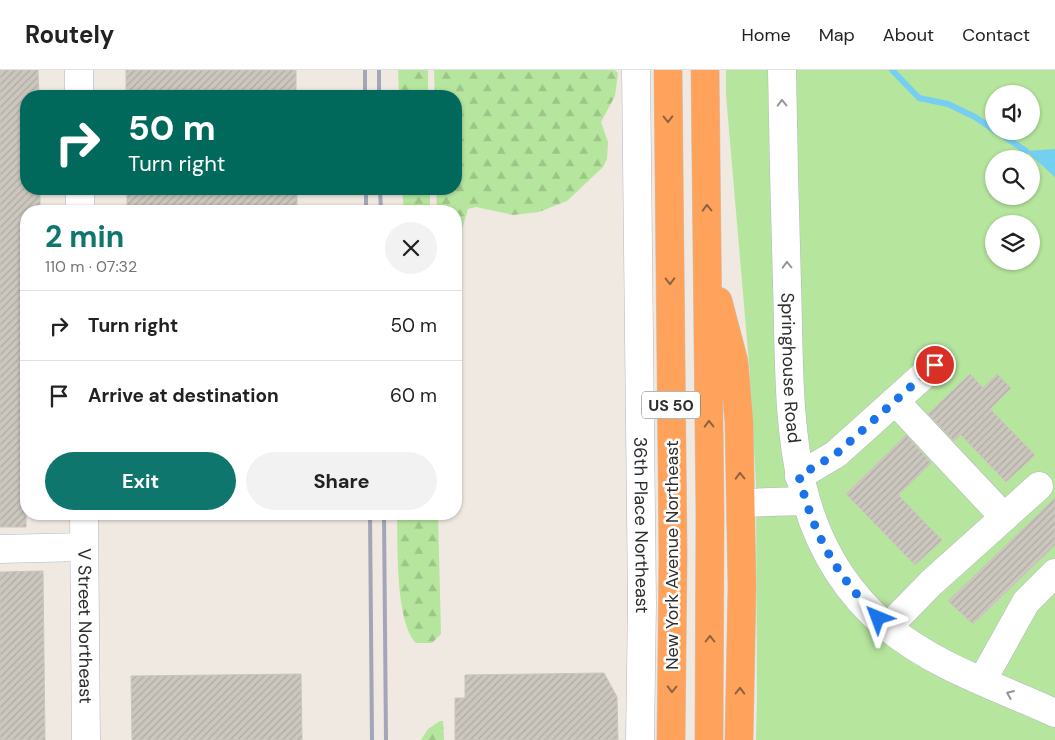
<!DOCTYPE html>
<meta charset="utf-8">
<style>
body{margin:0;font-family:"DM Sans",sans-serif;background:#f2f2f2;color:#222;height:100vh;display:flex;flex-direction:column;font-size:19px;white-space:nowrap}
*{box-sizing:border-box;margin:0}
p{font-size:16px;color:#767676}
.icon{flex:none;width:28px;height:28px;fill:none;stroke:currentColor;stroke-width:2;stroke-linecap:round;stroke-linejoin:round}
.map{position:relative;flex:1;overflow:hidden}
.sheet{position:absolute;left:20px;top:135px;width:442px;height:315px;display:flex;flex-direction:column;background:#fff;border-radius:20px;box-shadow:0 1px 4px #0004}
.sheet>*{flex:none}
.banner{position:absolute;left:20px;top:20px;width:442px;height:105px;border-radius:20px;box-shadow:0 1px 4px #0004;background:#00695c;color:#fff;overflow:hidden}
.buttons{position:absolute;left:985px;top:15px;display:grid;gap:10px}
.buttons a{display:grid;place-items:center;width:55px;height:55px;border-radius:50%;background:#fff;box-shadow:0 1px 4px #0004;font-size:25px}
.pin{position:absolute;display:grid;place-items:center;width:42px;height:42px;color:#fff;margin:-21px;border:2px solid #fff;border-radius:50%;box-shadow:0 1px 5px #0007}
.me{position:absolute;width:55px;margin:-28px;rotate:316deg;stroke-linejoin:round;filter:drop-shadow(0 0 4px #0008)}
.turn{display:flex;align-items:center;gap:18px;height:105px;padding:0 25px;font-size:22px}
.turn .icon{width:65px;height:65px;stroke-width:2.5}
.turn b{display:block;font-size:35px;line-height:42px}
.round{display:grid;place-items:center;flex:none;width:52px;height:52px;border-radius:26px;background:#f2f2f2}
.overview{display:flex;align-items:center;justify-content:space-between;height:85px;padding:0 25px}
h1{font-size:30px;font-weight:700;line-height:38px;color:#0f766e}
.button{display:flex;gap:10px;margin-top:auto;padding:10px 25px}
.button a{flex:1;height:58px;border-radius:30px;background:#0f766e;color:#fff;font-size:20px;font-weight:700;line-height:58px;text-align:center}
.button a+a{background:#f2f2f2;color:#222}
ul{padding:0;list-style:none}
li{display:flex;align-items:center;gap:15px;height:70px;padding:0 25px;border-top:1px solid #e0e0e0}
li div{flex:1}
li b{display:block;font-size:19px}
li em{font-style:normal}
header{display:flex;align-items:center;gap:30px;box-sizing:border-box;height:70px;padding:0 25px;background:#fff;border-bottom:1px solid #e0e0e0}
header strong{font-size:24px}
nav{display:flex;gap:28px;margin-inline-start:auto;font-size:18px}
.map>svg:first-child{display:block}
</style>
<header>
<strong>Routely</strong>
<nav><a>Home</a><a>Map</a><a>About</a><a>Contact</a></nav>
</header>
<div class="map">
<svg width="1055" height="670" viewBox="0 0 1055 670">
<defs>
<pattern id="forest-firs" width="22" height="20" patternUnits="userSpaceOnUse" patternTransform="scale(1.25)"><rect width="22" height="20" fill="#b6e59e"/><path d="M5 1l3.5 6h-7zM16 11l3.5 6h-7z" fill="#9dc588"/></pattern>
<pattern id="building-hatch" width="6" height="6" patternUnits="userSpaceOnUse" patternTransform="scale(1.25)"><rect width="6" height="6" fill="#cbc7bf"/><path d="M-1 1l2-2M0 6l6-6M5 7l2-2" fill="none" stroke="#afaba4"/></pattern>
</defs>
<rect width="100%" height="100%" fill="#efe9e1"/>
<path fill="url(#forest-firs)" d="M 398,0 L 428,0 L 428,26 L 399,26 Z
M 434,0 L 614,0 L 618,3 L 615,26 L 601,52 L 608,72 L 607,89 L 603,97 L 567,131 L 539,142 L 513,145 L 476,137 L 468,139 L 462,159 L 460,191 L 456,205 L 456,141 L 437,141 L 436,119 L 456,119 L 456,26 L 435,26 Z
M 402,119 L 430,119 L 430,141 L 404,141 Z
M 397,444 L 438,444 L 441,564 L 432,573 L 416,573 C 395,551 398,475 397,444 Z
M 440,651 L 443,651 L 444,670 L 421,670 L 428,659 Z"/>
<path fill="#b6e59e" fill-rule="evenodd" d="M 726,0 L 1055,0 L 1055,670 L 756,670 L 757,630 L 756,416 L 753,359 L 749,293 L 726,25 ZM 994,24 L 1031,24 L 1031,61 L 994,61 ZM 994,89 L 1031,89 L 1031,126 L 994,126 ZM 994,154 L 1031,154 L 1031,191 L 994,191 Z"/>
<path fill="#75cff0" d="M 1055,79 L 1055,107 L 1026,81 Z"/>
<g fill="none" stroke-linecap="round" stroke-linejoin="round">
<path stroke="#75cff0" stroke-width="6" d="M 892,0 L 919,28 L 948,34 L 975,47 L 994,60
M 996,61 L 1026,81"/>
</g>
<path fill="url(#building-hatch)" stroke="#cbc5ba" d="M 0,0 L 38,0 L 39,26 L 26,26 L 26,119 L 40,119 L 40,141 L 26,141 L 26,457 L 0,457 Z
M 126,0 L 296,0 L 296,26 L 126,26 Z
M 127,119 L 297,119 L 297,141 L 127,141 Z
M 970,304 L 983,318 L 997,304 L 1011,318 L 990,339 L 1035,385 L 1006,412 L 961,365 L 954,371 L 928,344 Z
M 906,365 L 931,393 L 898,425 L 942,470 L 915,495 L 846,424 Z
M 1055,428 L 1055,475 L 973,554 L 948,531 Z
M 43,501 L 45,670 L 0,670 L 0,502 Z
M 604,603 L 617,627 L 618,670 L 455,670 L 455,628 L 465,628 L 465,605 Z
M 301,604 L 302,670 L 132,670 L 131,606 Z"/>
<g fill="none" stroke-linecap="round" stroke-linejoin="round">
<defs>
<g id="minor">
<path d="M 79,0 L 79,26"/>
<path id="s1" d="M 636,0 L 642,533 L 640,670"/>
<path id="s2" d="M 782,0 C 783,71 785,143 787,214 C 791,339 781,467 886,556 C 935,597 998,617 1055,643"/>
<path d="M 80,119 L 80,141"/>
<path d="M 895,331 L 1004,447"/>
<path d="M 799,406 L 836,384 L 935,295"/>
<path d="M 741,433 L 805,431"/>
<path id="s3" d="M 84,444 L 86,670"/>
<path d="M 0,479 L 84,477"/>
<path d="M 888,557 L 931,513 L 1039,416"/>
<path d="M 982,611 L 1026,532 L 1055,503"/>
</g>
<path id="highway" d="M 668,0 L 673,485 L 671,670
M 705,0 L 710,443 L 709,670
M 718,231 L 734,292 L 739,352 L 742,517 L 739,670"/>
</defs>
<use href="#minor" stroke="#b4b7c1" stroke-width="29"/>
<use href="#highway" stroke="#c9c9c9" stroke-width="29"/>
<use href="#minor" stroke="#fff" stroke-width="28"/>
<use href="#highway" stroke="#ffa35c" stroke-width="28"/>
<path stroke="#a3a6b8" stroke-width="4" d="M 365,0 L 365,26
M 379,0 L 379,26
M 366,119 L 366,141
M 380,119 L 381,141
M 370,444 L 372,670
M 384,444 L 386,670"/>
</g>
<defs><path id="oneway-chevron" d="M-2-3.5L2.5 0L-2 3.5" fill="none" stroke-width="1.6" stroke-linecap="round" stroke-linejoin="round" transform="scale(1.25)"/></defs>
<g stroke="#969696">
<use href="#oneway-chevron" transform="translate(782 33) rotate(-91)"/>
<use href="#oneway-chevron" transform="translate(787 195) rotate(-92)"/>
<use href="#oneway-chevron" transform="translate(1010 624) rotate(-157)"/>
</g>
<g stroke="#8c6343">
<use href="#oneway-chevron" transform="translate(668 49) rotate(89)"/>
<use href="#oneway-chevron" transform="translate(707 138) rotate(-91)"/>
<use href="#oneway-chevron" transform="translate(670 211) rotate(89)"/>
<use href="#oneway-chevron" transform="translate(709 354) rotate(-91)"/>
<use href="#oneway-chevron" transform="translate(740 406) rotate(-91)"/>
<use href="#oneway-chevron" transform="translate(710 569) rotate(-90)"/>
<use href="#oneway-chevron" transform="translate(672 619) rotate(91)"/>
<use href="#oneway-chevron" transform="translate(740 621) rotate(-89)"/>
</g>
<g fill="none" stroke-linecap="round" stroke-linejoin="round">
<path stroke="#1a73e8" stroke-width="9" stroke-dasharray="0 16.2" d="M 878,548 C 835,503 814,466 799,406 L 836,384 L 935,295"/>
</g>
<g text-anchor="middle" stroke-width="5" stroke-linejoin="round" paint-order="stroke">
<rect fill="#fff" stroke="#6d6d6d" stroke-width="1" x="642" y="321.5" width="58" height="27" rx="4"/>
<g font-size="16" font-weight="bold" fill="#2e2e2e">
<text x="671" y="341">US 50</text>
</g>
<g font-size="18" fill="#2e2e2e" stroke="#fff">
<text dy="6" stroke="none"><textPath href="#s2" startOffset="298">Springhouse Road</textPath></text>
<text dy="6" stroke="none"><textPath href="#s1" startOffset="455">36th Place Northeast</textPath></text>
<text transform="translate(672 485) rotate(-90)" y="6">New York Avenue Northeast</text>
<text dy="6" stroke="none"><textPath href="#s3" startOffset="112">V Street Northeast</textPath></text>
</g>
</g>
</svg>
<div class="buttons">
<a><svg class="icon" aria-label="sound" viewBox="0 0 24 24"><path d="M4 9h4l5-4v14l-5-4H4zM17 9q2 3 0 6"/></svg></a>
<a><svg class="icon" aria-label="search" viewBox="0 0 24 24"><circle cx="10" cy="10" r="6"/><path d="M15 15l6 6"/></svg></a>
<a><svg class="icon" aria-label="layers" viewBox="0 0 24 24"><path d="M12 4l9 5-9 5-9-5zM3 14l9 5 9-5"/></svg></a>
</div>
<div class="pin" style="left:935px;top:295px;background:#d93025"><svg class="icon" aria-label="arrive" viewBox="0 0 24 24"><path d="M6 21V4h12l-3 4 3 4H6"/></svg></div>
<svg class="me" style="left:878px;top:548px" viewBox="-20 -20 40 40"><path d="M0-17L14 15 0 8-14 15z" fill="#1a73e8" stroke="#fff" stroke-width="4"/></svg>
<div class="banner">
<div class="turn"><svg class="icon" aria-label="right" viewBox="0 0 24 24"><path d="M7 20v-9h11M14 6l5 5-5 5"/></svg><div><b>50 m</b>Turn right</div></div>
</div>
<section class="sheet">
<div class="overview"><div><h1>2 min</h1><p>110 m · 07:32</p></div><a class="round"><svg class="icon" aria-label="close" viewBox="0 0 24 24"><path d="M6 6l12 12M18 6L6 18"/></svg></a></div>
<ul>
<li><svg class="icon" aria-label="right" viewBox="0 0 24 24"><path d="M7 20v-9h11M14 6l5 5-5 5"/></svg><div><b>Turn right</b></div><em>50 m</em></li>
<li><svg class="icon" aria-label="arrive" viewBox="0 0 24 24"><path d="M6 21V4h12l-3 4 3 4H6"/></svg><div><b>Arrive at destination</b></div><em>60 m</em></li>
</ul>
<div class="button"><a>Exit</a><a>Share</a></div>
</section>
</div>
